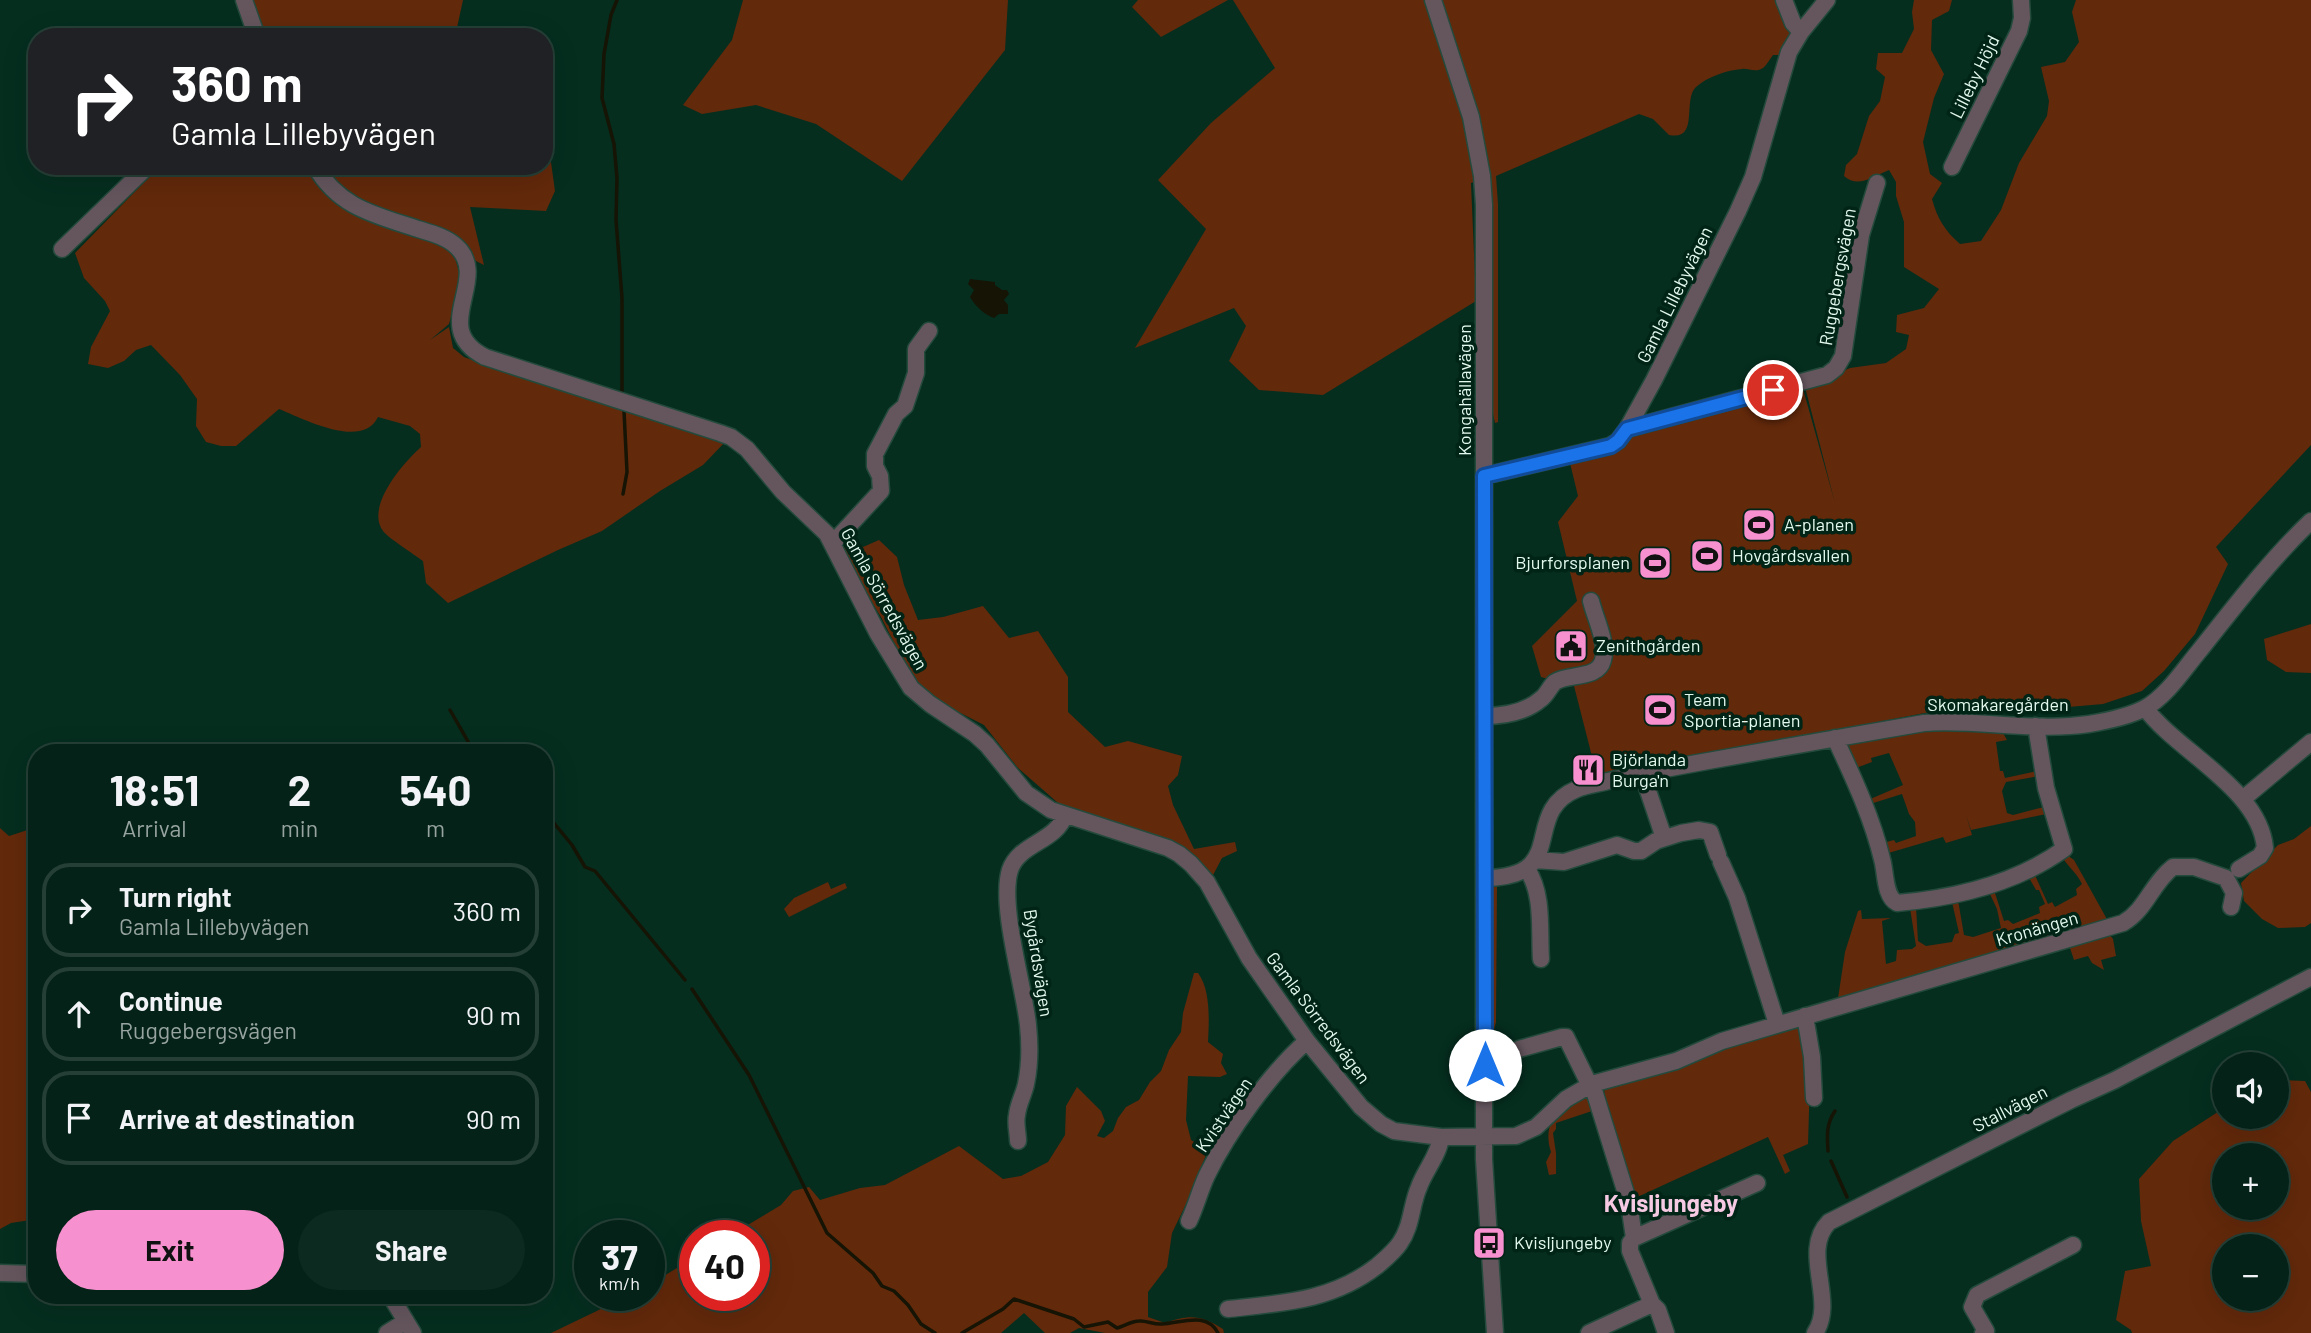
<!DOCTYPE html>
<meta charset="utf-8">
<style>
body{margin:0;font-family:Barlow,sans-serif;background:#0d2a20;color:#f1f3f6;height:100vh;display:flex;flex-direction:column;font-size:26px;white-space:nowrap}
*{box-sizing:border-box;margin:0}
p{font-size:23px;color:#97a4a1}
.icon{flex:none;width:38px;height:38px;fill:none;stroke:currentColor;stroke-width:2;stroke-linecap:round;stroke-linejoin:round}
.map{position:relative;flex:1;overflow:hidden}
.side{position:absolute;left:28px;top:744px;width:525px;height:560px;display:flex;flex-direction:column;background:#042217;border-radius:28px;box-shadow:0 7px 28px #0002,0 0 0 2px #253f36}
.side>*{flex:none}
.hud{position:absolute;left:28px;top:28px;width:525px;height:147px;border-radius:28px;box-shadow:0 7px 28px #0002,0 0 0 2px #253f36;background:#202124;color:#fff;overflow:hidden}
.fabs{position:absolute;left:2212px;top:1052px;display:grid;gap:14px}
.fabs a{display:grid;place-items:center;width:77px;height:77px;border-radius:50%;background:#042217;box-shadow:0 7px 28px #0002,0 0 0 2px #253f36;font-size:35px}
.speed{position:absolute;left:574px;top:1220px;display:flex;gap:14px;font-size:35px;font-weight:700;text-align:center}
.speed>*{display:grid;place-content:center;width:91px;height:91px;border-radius:50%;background:#042217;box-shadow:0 7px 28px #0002,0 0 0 2px #253f36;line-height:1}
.speed small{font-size:18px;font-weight:400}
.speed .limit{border:10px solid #d22;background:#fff;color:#111}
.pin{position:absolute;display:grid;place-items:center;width:60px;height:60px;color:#fff;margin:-30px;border:4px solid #fff;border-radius:50%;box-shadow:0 2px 7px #0007}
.me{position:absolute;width:77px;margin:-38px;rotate:0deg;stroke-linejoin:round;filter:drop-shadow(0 0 5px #0008)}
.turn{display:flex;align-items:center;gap:24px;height:147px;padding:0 28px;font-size:32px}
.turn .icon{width:91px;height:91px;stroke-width:2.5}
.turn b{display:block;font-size:49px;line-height:60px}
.eta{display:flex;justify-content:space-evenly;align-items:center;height:119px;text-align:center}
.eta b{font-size:42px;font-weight:700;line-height:49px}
.primary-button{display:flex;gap:14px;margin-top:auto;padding:14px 28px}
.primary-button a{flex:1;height:80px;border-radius:42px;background:#f790ce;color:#111;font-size:28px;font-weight:700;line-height:80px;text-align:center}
.primary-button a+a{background:#0d2a20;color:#f1f3f6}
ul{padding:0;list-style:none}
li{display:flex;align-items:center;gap:21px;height:94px;margin:0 14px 10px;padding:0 14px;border:4px solid #253f36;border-radius:28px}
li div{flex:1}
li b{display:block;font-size:26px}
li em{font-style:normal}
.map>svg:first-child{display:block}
</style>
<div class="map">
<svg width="2311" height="1333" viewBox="0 0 2311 1333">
<rect width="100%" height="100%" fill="#052e1f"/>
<path fill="#63290b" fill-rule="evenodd" d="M 252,0 L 463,0 L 455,37 L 265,37 Z
M 743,0 L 1008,0 L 1005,50 L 902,181 L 816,124 L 756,105 L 702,114 L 683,105 L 732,40 Z
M 1138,0 L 1228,0 L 1161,37 L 1132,7 Z
M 1233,0 L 1779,0 L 1792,32 L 1779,55 L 1773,55 C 1770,59 1766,66 1763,68 C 1756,73 1748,68 1742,69 C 1727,70 1707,77 1696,87 C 1682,100 1700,141 1669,135 L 1653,119 L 1639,114 L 1496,176 L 1498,204 L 1498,422 L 1495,423 L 1491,404 L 1487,178 L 1471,183 L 1476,301 L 1323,395 L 1259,390 L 1229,361 L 1246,326 L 1234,308 L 1135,348 L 1206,229 L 1158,180 L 1211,123 L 1275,68 Z
M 1914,0 L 1952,0 L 1949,11 L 1932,20 L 1931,50 L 1944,74 L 1934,98 L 1923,142 L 1930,174 L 1942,183 L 1932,199 C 1937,218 1945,231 1960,244 L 1981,241 L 2001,210 L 2019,163 L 2047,116 L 2049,101 L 2041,67 L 2065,62 L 2079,42 L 2072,12 L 2076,0 L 2311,0 L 2311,445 L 2216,547 L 2228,564 L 2195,634 L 2164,671 L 2142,691 L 2103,704 L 2045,709 L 1961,706 L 1597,776 L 1574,686 L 1541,677 L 1532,646 L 1577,601 L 1558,522 L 1578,496 L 1570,463 L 1633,433 L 1803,389 L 1835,503 L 1805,387 L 1850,368 L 1886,363 L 1906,349 L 1909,335 L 1896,332 L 1897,315 L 1924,308 L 1939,289 L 1904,267 L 1904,222 L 1896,196 L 1896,182 L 1889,170 C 1874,176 1858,189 1844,176 L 1846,165 L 1857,154 L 1869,116 L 1880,101 L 1885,77 L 1876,69 L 1878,53 L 1902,53 L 1914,29 L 1912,12 Z
M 544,145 L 549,148 L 555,191 L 546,211 L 470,207 L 484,265 L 468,257 L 456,261 L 461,280 L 449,324 L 430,340 L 449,327 L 453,348 L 464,357 L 505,372 L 726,441 L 703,465 L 660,491 L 602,531 L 558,550 L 448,603 L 426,583 L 423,561 C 415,555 387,537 383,531 C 365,507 403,463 421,447 L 420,434 L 410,426 L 378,417 C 362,450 304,419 279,409 L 236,446 L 221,446 L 206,442 L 196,426 L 197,399 L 180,375 L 151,345 L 136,350 L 124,361 L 108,368 L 88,364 L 91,347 L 110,311 L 105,301 L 84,278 L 75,253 L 160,166 L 544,166 Z
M 851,536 L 863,547 L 879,540 L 897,557 L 904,585 L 918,620 L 943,617 L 983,606 L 1009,638 L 1038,631 L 1068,677 L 1068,712 L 1105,747 L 1128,741 L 1182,756 L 1178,775 L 1168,786 L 1173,805 L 1194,849 L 1235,842 L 1237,851 L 1222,858 L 1211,879 L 1184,847 L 1065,809 L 1018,768 L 984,725 L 937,701 L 913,680 L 881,617 L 840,551 Z
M 2311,624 L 2311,673 L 2286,672 L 2267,660 L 2264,639 Z
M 1931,728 L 2003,733 L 2007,740 L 1996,742 L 2000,771 L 2003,771 L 2005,778 L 2037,771 L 2039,776 L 2006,782 L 2002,791 L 2007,813 L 2013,815 L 2048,806 L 2051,813 L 1971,830 L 1966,815 L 1972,835 L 1946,843 L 1943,837 L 1885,854 L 1883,843 L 1894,840 L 1896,843 L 1916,836 L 1915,822 L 1909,814 L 1902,794 L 1870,804 L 1868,800 L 1903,785 L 1889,753 L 1871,758 L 1872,762 L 1856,768 L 1846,746 L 1847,744 Z
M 2311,826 L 2311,923 L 2305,927 L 2278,928 L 2262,919 L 2244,901 L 2241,883 L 2278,845 L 2294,839 Z
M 37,827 L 37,1219 L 11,1223 L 0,1229 L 0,828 L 9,836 Z
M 2067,855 L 2074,860 L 2108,921 L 1837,1005 L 1845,952 L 1858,911 L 1861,910 L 1862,919 L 1891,918 L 1882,921 L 1886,964 L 1896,961 L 1897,950 L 1912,949 L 1916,946 L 1910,908 L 1916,907 L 1918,941 L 1926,946 L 1952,942 L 1955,934 L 1959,933 L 1952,902 L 1958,900 L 1964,935 L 1973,937 L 2001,928 L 1997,909 L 1989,892 L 1994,890 L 2004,921 L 2008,920 L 2013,924 L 2040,913 L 2039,907 L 2045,904 L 2039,890 L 2036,890 L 2028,876 L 2034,873 L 2048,904 L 2052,902 L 2055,907 L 2077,895 L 2076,889 L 2082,884 C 2077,873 2069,868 2062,857 Z
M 828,882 L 831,889 L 845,883 L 847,888 L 789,917 L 784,909 L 794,898 Z
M 1497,885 L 1496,1022 L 1491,1042 L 1491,889 Z
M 2109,934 L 2113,939 L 2116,956 L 2101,960 L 2104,970 L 2092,963 L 2088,956 L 2074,960 L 2069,945 Z
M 1194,973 L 1198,973 C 1211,990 1209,1022 1208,1042 L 1223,1054 L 1221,1063 L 1227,1074 L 1220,1077 L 1188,1076 L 1186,1120 L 1191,1140 L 1208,1150 L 1187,1202 L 1172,1233 L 1167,1267 L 1148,1292 L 1148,1317 L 1165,1323 C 1190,1314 1201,1315 1223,1329 L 1224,1333 L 1105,1333 L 1079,1328 L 1070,1333 L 1045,1333 L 1024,1313 L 1001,1333 L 551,1333 L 630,1295 L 649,1295 L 649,1285 L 695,1257 L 695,1295 L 754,1295 L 754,1236 L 731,1235 L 781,1205 L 793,1191 L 809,1187 L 820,1200 L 860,1188 L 885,1185 L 959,1146 L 1003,1179 L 1021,1176 L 1048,1162 L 1065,1135 L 1066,1106 L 1077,1087 L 1101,1111 L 1105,1121 L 1097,1136 L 1104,1138 L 1113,1131 L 1118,1118 L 1126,1107 L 1139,1100 L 1150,1082 L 1161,1071 L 1169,1050 L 1181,1032 L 1183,1013 Z
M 1786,1025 L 1801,1029 L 1810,1078 L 1808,1144 L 1783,1155 L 1790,1171 L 1785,1174 L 1768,1137 L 1633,1199 L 1603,1105 L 1605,1086 Z
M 2277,1080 L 2305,1081 L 2311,1092 L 2311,1333 L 2132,1333 L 2131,1330 L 2116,1320 L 2125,1271 L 2151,1266 L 2141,1221 L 2139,1179 L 2173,1141 L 2224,1108 L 2224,1116 L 2277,1116 ZM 2277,1155 L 2277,1208 L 2224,1208 L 2224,1155 ZM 2277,1246 L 2277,1298 L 2224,1298 L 2224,1246 Z
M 1587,1093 L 1595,1110 L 1556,1123 L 1556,1129 L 1553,1133 L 1556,1153 L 1556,1174 L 1549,1175 L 1546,1162 L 1551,1152 C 1541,1122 1561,1104 1587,1093 Z"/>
<path fill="#161405" d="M 970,279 L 995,282 L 995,285 L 1002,290 L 1007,290 L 1009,294 L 1004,300 L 1008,305 L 1008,314 L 999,314 L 994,318 C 985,315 975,306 970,297 L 974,290 L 968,284 Z"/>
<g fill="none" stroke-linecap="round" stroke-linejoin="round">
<path stroke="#161405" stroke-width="3.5" d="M 617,0 L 611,15 L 604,54 L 602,98 L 614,144 L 617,178 L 616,220 L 622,298 L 622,391
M 623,494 L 627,472 L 624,411
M 450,710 L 474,752
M 544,811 L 572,845 L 585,867 L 595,871 L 685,980
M 692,989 L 749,1075 L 827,1233 L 873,1273 L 882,1286 L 894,1291 L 908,1305 L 921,1324 L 935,1333
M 1828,1151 C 1827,1136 1826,1124 1835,1111
M 1831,1161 L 1847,1197
M 962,1333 L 1003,1309 L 1014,1299 L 1074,1319 L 1084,1327 L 1108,1322 L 1117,1328 C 1124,1326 1132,1321 1139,1321 C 1146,1320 1154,1325 1162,1324 C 1181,1323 1207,1311 1218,1333"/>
<defs>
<path id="minor" d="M 244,0 L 257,37
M 1433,0 L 1471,117 L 1482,176 L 1484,205 L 1484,1159 L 1495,1333
M 1784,0 L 1793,23 L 1801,32
M 315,166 C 339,208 376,215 418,229 C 431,233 447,237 457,247 C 491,280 428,328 485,357 L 720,433 L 731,437 L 747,449 L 783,492 L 827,534 L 878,634 L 911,688 L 930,704 L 975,734 L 987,745 L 1026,793 L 1051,810 L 1168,848 L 1179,854 L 1191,864 L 1207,882 L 1249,958 L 1307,1041 L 1361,1107 L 1381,1124 L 1394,1131 L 1441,1137 L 1516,1136 L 1536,1127 L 1566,1099 L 1592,1084 L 1676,1061 L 1722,1041 L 2123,923 C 2146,910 2152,883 2173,867 L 2194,867 L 2226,878 L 2234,893 L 2231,907
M 1952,167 L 2019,31 L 2022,18 L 2021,0
M 62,249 L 148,166
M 1627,429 L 1827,375 L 1836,368 L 1843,356 L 1861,235 L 1877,183
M 1484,476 L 1610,446 L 1618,441 L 1627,429 L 1654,380 L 1738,211 L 1753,177 L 1789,52 L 1801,32 L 1827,0
M 833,543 L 881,491 L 880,476 L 875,466 L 875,454 L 896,414 L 905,406 L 916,373 L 916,349 L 929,331
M 2145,708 C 2178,752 2260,789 2265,848 L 2260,856 L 2239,869
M 1484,716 C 1504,716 1526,712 1541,699 C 1547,695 1550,686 1555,682 C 1568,673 1598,680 1603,660 C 1608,643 1595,618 1591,601
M 1835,738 C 1853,777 1872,817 1882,859 C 1886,872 1884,896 1897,903 C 1955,898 2015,884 2064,849 L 2046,788 L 2036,726
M 1642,773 L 1664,838
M 2244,798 L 2311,742
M 1535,860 L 1564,862 L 1617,845 L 1634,851 L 1641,851 L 1656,841 L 1681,833 L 1699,830 L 1710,832 L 1718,855
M 1721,862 L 1737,898 L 1777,1024
M 1527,869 C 1544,895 1539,930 1541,959
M 1484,878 C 1572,878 1519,813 1577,789 C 1587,785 1598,784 1608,781 C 1638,774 1668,768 1697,763 C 1773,749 1848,736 1924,723 C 1978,719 2034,732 2089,724 C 2107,721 2128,717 2145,708 C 2167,696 2184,669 2200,650 C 2235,606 2270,560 2311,521
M 1805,1016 L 1812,1057 L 1814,1098
M 1519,1049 L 1562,1037 L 1566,1037 L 1590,1086
M 1592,1084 L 1629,1203 L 1634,1238 L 1630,1243 L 1630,1251 L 1652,1304 L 1658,1310 L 1666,1333
M 1018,1141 C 1018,1133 1015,1123 1017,1115 C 1018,1104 1024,1094 1026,1084 C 1030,1065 1030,1044 1028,1025 C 1024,986 999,905 1010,870 C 1019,843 1056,842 1065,815
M 1189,1221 C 1196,1206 1200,1190 1207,1175 C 1228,1132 1271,1072 1307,1041
M 1634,1238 L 1757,1183
M 0,1273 L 37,1274
M 390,1295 L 413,1333
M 1228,1309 C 1283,1303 1332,1301 1377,1266 C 1385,1259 1394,1252 1400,1243 C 1412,1226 1411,1205 1419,1187 C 1425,1170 1439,1155 1441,1137
M 387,1333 L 406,1321
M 1589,1333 L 1652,1304
M 1815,1333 C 1837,1301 1800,1251 1829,1222 L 2071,1100 L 2115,1080 L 2311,977
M 1983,1333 L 1986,1331 L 1972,1307 L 1977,1295 L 2073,1245"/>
</defs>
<use href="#minor" stroke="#244a3c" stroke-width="19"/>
<use href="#minor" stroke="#65565e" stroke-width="16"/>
</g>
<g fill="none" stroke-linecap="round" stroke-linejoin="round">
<defs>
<path id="route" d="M 1485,1065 L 1484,476 L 1611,446 L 1618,441 L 1627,429 L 1773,390"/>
</defs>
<use href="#route" stroke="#114b97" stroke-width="18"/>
<use href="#route" stroke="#1a73e8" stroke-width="12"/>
</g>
<defs>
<symbol id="stadium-square" viewBox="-11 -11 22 22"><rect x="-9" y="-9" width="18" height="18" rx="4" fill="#f790ce" stroke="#002416"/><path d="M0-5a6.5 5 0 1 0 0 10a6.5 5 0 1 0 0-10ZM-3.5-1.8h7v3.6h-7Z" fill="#111"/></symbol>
<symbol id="civic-square" viewBox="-11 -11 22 22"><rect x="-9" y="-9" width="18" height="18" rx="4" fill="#f790ce" stroke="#002416"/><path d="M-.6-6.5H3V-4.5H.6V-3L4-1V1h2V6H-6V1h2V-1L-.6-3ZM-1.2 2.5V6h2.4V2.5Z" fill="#111"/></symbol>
<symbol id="restaurant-square" viewBox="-11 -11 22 22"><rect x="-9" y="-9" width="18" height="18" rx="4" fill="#f790ce" stroke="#002416"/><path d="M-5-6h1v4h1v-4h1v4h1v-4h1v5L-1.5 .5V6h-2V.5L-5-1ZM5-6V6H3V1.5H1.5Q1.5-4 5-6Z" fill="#111"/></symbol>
<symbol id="bus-square" viewBox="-11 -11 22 22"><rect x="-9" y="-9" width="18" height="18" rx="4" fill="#f790ce" stroke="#002416"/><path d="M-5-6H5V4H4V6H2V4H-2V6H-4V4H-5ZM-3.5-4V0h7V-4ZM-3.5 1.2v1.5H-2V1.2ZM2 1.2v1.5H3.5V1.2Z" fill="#111"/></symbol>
</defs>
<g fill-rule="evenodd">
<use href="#stadium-square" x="1740" y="506" width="38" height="38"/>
<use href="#stadium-square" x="1688" y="537" width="38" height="38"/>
<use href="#stadium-square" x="1636" y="544" width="38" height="38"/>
<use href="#civic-square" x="1552" y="627" width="38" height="38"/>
<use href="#stadium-square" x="1641" y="691" width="38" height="38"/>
<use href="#restaurant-square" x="1569" y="751" width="38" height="38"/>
<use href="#bus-square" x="1470" y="1224" width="38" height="38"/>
</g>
<g text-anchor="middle" stroke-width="7" stroke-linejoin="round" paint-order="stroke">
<g font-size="18" fill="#e3f9ee" stroke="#002416">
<text transform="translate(1975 77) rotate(-64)" y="6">Lilleby Höjd</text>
<text transform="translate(1838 277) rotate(-80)" y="6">Ruggebergsvägen</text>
<text transform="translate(1675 295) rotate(-64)" y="6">Gamla Lillebyvägen</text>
<text transform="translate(1465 390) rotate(-90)" y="6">Kongahällavägen</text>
<text transform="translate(884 599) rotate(61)" y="6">Gamla Sörredsvägen</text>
<text x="1998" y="711">Skomakaregården</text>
<text transform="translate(2037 929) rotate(-16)" y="6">Kronängen</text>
<text transform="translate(1038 963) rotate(81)" y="6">Bygårdsvägen</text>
<text transform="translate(1318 1018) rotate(53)" y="6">Gamla Sörredsvägen</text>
<text transform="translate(2010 1109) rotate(-27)" y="6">Stallvägen</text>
<text transform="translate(1224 1115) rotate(-56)" y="6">Kvistvägen</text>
</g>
<g font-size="18" fill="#e3f9ee" stroke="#002416" text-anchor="start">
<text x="1784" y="531">A-planen</text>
<text x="1732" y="562">Hovgårdsvallen</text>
<text x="1630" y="569" text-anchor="end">Bjurforsplanen</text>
<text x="1596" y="652">Zenithgården</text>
<text x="1684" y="706">Team<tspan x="1684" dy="21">Sportia-planen</tspan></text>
<text x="1612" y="766">Björlanda<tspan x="1612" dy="21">Burga'n</tspan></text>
<text x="1514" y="1249">Kvisljungeby</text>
</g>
<g font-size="24" font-weight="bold" fill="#f7cae3" stroke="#002416">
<text x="1671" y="1212">Kvisljungeby</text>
</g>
</g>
</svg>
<div class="fabs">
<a><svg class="icon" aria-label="sound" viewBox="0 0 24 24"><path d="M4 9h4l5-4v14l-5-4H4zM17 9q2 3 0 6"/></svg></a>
<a>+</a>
<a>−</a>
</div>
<div class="speed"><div>37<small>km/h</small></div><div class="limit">40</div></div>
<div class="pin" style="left:1773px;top:390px;background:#d93025"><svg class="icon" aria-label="arrive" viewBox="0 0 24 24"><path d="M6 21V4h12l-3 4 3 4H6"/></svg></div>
<svg class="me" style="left:1485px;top:1065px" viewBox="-20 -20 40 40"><circle r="19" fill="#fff"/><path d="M0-13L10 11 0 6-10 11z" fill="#1a73e8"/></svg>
<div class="hud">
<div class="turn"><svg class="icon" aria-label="right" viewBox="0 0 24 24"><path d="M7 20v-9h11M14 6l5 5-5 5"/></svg><div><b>360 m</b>Gamla Lillebyvägen</div></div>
</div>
<section class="side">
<div class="eta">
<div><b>18:51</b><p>Arrival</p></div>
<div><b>2</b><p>min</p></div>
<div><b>540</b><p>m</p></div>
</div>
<ul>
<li><svg class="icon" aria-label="right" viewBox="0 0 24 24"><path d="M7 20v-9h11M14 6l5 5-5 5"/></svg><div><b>Turn right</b><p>Gamla Lillebyvägen</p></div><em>360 m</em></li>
<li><svg class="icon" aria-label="ahead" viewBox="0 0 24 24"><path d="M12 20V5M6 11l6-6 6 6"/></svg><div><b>Continue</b><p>Ruggebergsvägen</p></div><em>90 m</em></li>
<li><svg class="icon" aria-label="arrive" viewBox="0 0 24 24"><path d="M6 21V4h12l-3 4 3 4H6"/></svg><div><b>Arrive at destination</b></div><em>90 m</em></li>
</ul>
<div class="primary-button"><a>Exit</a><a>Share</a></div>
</section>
</div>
